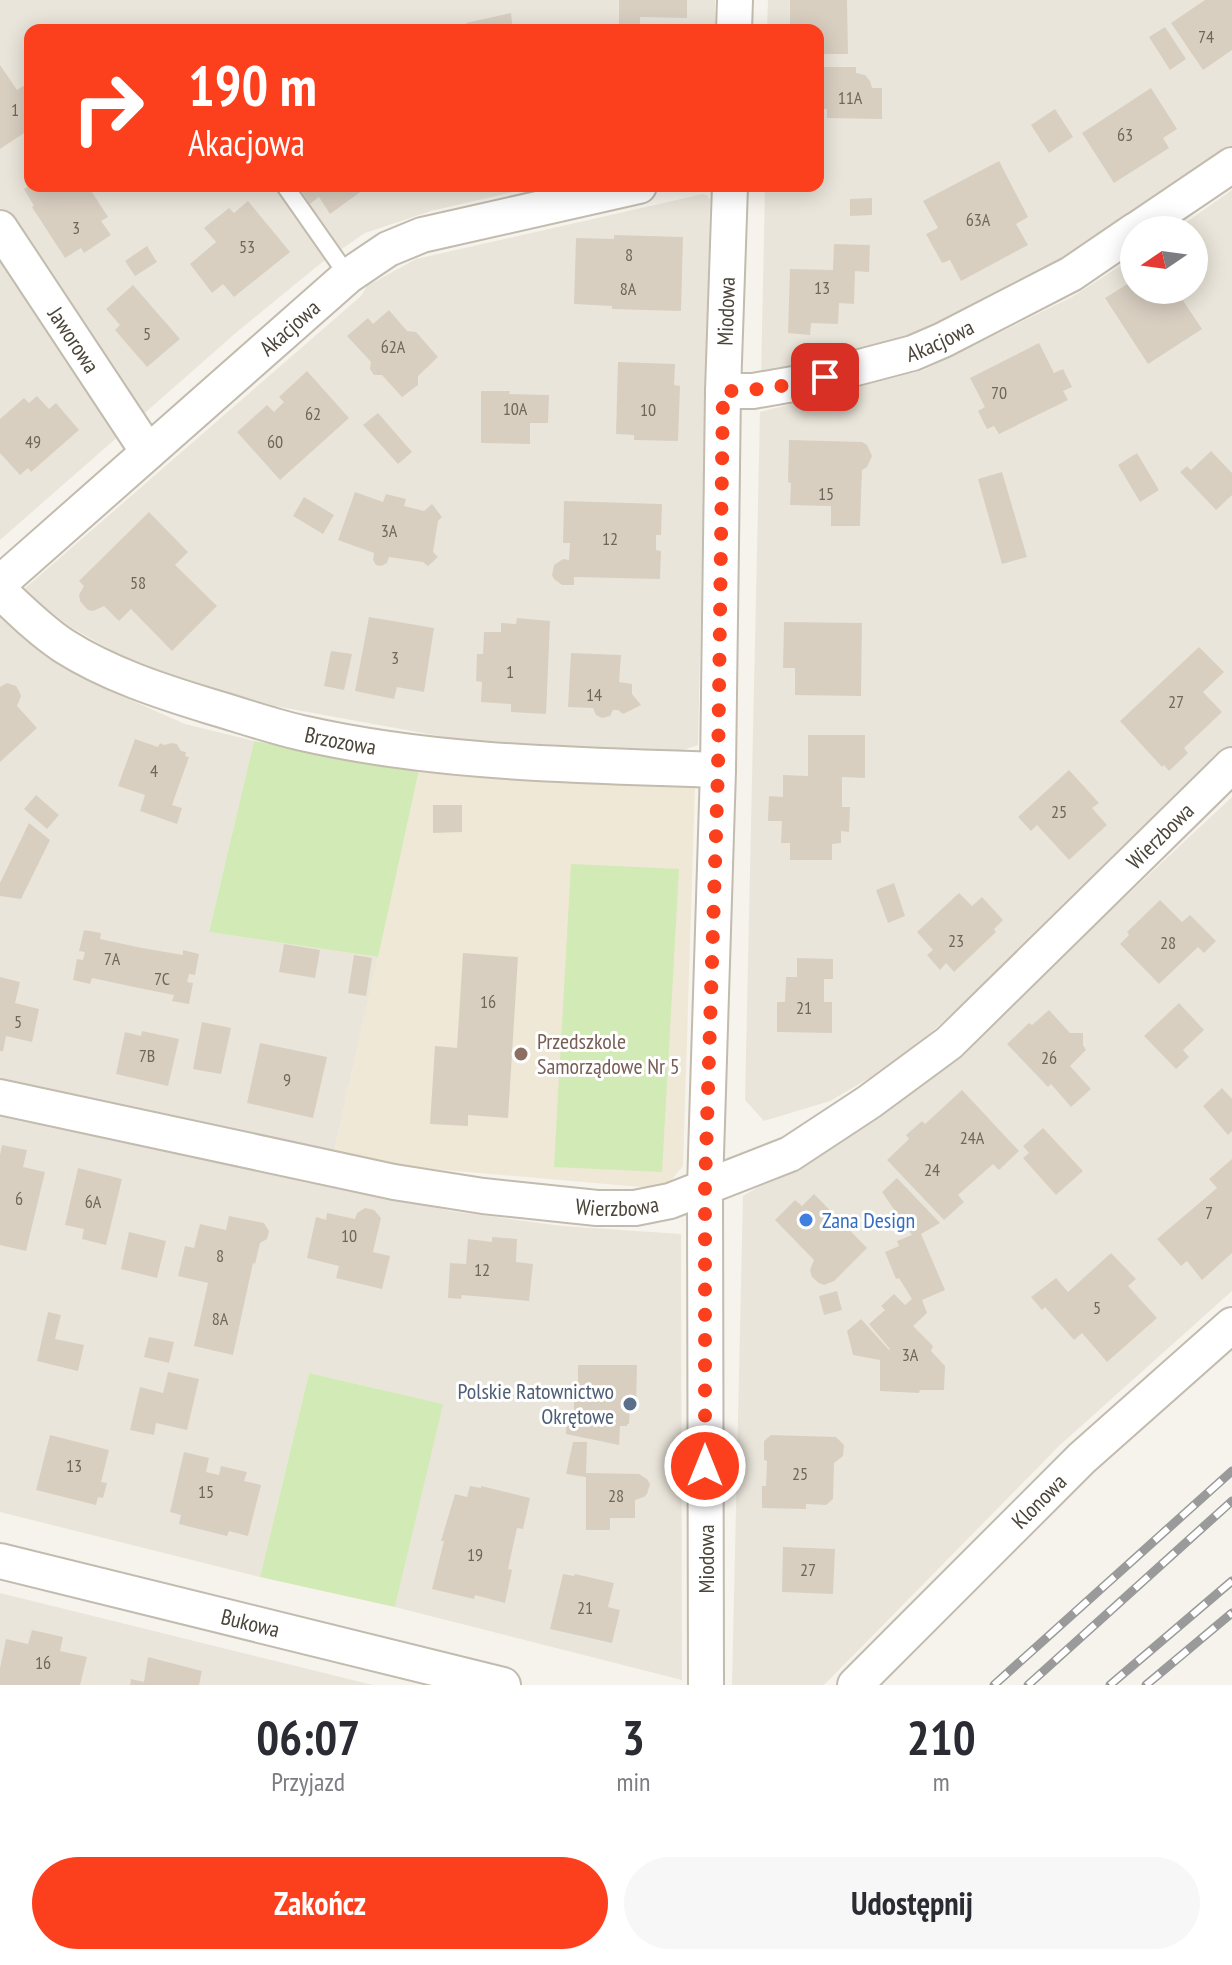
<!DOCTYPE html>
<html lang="pl">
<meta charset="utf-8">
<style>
body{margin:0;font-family:"PT Sans Narrow",sans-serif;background:#f7f7f7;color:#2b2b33;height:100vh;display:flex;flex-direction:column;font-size:30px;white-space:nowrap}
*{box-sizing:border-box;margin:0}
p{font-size:26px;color:#7c7c81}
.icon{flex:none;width:44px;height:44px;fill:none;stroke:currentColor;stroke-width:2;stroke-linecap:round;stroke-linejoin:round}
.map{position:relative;height:1685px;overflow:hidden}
.sheet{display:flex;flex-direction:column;background:#fff;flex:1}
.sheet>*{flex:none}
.guide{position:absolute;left:24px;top:24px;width:800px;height:168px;border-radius:16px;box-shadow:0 4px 20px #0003;background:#fc3f1d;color:#fff;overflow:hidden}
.needle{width:52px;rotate:257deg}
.buttons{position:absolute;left:1120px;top:216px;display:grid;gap:16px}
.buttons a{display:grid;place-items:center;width:88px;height:88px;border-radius:50%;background:#fff;box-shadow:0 4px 20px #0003;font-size:40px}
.pin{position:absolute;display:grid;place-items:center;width:68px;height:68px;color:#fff;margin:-34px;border-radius:16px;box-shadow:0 4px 12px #0006}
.me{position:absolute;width:88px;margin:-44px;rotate:0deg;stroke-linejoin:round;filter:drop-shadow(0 0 6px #0008)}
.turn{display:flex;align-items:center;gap:28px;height:168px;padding:0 32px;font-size:36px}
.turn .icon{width:104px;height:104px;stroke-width:2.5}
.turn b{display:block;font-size:56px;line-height:68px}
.eta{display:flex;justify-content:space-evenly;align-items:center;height:136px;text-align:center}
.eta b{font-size:48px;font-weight:700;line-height:56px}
.action{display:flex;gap:16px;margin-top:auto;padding:16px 32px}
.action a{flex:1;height:92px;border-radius:48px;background:#fc3f1d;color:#fff;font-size:32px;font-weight:700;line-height:92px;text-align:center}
.action a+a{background:#f7f7f7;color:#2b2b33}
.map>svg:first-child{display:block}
</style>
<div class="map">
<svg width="1232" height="1685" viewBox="0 0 1232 1685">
<rect width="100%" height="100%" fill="#f6f3ec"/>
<path fill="#eae5da" d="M 0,0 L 715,0 L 715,30 L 30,30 L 30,186 L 539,186 L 431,211 L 365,233 L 320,264 L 238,331 L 138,419 L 0,208 Z
M 768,0 L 1232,0 L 1232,146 L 1084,249 L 922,335 L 761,378 L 765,186 L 818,186 L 818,30 L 767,30 Z
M 1232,190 L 1232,755 L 1066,911 L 927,1036 L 883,1070 L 830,1101 L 764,1121 L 745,1100 L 760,412 L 924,370 L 1072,297 L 1134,257 L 1134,290 L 1194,290 L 1194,230 L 1175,230 Z
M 703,194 L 708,196 L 710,200 L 698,745 L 675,753 L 456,739 L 269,705 L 193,686 L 128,660 L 69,626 L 23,590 L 361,296 L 367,286 L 416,259 Z
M 0,247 L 121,434 L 0,540 Z
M 0,612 L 56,660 L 124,697 L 185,724 L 254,741 L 209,932 L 378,957 L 334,1152 L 0,1081 Z
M 1232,797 L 1232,1291 L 1060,1445 L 824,1685 L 732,1685 L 743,1196 L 847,1135 L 968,1044 Z
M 0,1112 L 327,1182 L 450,1211 L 562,1226 L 681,1234 L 682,1680 L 395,1607 L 442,1404 L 309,1373 L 260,1577 L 0,1512 Z
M 0,1593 L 373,1685 L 0,1685 Z"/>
<path fill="#efe8d6" d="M 419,770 L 695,787 L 683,1166 L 664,1189 L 398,1166 L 334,1152 Z"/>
<path fill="#d2eab5" d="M 254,741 L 419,770 L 378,957 L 209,932 Z
M 571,864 L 679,869 L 662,1172 L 554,1167 Z
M 309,1373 L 443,1404 L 395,1607 L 260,1577 Z"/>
<path fill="#d8cfc1" d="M 619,0 L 687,0 L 687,18 L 640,17 L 640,27 L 619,26 Z
M 790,0 L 847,0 L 848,54 L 818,54 L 818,30 L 790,30 Z
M 1205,0 L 1232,0 L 1232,50 L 1203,70 L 1171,23 Z
M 511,13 L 513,30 L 467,30 L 466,23 Z
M 1165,27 L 1186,59 L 1170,70 L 1149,37 Z
M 0,65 L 17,90 L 30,82 L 30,129 L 0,149 Z
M 818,67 L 856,67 L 856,73 L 865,75 L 870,81 L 872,88 L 882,88 L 882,119 L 827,118 L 827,109 L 818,109 Z
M 1151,88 L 1177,129 L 1163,138 L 1169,148 L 1114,183 L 1082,133 Z
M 1055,109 L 1073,137 L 1049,153 L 1031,125 Z
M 999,161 L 1028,217 L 1016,224 L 1028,245 L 961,281 L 950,260 L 942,263 L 926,234 L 938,228 L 923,201 Z
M 30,185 L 88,186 L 108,217 L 101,221 L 111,235 L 84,253 L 81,248 L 65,258 L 32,207 L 34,206 L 24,189 Z
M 298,186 L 360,186 L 363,190 L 330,214 L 319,197 L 310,204 Z
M 872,198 L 872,215 L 850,216 L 850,199 Z
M 248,201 L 290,252 L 234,297 L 223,284 L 212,293 L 190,264 L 216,242 L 204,228 L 229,208 L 234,213 Z
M 614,235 L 683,237 L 681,311 L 612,309 L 612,306 L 574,304 L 576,238 L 614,239 Z
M 834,244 L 870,245 L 869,272 L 855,271 L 854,304 L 839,303 L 838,324 L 811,323 L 810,335 L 788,333 L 790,269 L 833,270 Z
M 147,246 L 157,262 L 135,276 L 125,261 Z
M 1134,280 L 1134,290 L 1176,290 L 1202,329 L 1148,364 L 1105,298 Z
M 133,285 L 180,339 L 147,367 L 115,330 L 120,325 L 106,309 Z
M 389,310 L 407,331 L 416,332 L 438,357 L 418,376 L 418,385 L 402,397 L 382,375 L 374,375 L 370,369 L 371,362 L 347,336 L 368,318 L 373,324 Z
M 1039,343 L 1054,373 L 1063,369 L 1072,387 L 1063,391 L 1068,400 L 999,434 L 994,426 L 987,429 L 978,411 L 985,407 L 970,378 Z
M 618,362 L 675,364 L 674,385 L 680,386 L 678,441 L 634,440 L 634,435 L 616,434 Z
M 307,371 L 349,418 L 280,480 L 237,432 L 267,405 L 274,412 L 284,402 L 279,397 Z
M 481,391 L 510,391 L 509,394 L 549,395 L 548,423 L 530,423 L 530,444 L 481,443 Z
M 37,396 L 49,409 L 56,403 L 79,430 L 31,472 L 28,468 L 20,475 L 0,453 L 0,419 L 24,398 L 29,403 Z
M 378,413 L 412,452 L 398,464 L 363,425 Z
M 789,440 L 862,442 L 867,445 L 872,456 L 867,467 L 862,470 L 860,526 L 831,526 L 831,506 L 790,505 L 791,483 L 788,482 Z
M 1211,451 L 1232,473 L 1232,495 L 1216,510 L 1180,472 L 1187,466 L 1191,470 Z
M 1137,453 L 1159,490 L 1140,502 L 1118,465 Z
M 1002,472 L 1027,557 L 1002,564 L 978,479 Z
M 355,492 L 383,502 L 386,494 L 406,499 L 404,506 L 424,511 L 432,504 L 442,517 L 438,521 L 433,552 L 438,557 L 428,566 L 423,562 L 389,557 L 387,563 L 381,566 L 376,565 L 373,560 L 374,553 L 338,540 Z
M 304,497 L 334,515 L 323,534 L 293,516 Z
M 564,501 L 662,504 L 661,535 L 656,535 L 656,550 L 661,551 L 660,579 L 574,577 L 574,585 L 562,585 L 554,579 L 552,575 L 554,565 L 563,559 L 569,560 L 570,543 L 563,543 Z
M 149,512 L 188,552 L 175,565 L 217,606 L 172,651 L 131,609 L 119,621 L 104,606 L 93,611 L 88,610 L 80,601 L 79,595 L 84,586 L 79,581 Z
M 369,617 L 434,628 L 424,692 L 397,687 L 394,699 L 355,691 Z
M 517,618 L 550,621 L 546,714 L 511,712 L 511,704 L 481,702 L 482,682 L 476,681 L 477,654 L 483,654 L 484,632 L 501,632 L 501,623 L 516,624 Z
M 784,622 L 862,623 L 861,696 L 795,695 L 795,668 L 783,668 Z
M 1199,647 L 1224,672 L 1203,692 L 1222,712 L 1184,748 L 1188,753 L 1169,771 L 1164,765 L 1162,767 L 1120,721 Z
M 331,651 L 352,654 L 344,690 L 324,686 Z
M 571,653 L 621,655 L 619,682 L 632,684 L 632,694 L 641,705 L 623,714 L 618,710 L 613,710 L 610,716 L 602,718 L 596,715 L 593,708 L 568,707 Z
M 7,683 L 16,686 L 19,691 L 21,696 L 17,706 L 37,728 L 0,762 L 0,687 Z
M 808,735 L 865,735 L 865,778 L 842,777 L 842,807 L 850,807 L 849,832 L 841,831 L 841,843 L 832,844 L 832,860 L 790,860 L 790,843 L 781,843 L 782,821 L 768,821 L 769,796 L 783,797 L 783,775 L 808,776 Z
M 135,739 L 158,747 L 160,743 L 164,745 L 172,743 L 177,744 L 181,751 L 186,752 L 185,756 L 189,757 L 172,805 L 182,808 L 177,824 L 140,811 L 145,795 L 118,786 Z
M 1069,770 L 1099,803 L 1092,808 L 1107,825 L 1069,860 L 1037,825 L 1031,831 L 1018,817 Z
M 36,795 L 59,815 L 47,829 L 24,809 Z
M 433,805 L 462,805 L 462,832 L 433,833 Z
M 29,823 L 50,840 L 21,899 L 0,896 L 0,883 Z
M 894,883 L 905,916 L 888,923 L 876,890 Z
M 959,893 L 972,906 L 982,897 L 1003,920 L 994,929 L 996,932 L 954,972 L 946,963 L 940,970 L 927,955 L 933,950 L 917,932 Z
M 1160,900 L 1182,922 L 1190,915 L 1216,941 L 1204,953 L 1198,947 L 1159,984 L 1120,944 L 1129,935 L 1127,932 Z
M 84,930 L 101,933 L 100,939 L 142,948 L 183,955 L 183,950 L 199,954 L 195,975 L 189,974 L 187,982 L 193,983 L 189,1004 L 172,1001 L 174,995 L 134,987 L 92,978 L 90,984 L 73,980 L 77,959 L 83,960 L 85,952 L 79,951 Z
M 284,944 L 320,950 L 315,978 L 279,972 Z
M 463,953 L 518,957 L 508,1118 L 468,1115 L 468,1126 L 430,1124 L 435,1046 L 457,1048 Z
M 354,955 L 372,958 L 366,996 L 348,993 Z
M 797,958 L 833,959 L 833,979 L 824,979 L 824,1002 L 832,1002 L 832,1033 L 777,1032 L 777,1002 L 785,1002 L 786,977 L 797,977 Z
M 0,977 L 20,982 L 15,1003 L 39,1009 L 32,1042 L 6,1036 L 3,1051 L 0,1051 Z
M 1179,1003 L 1204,1030 L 1183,1050 L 1189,1057 L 1176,1069 L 1144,1036 Z
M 1049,1010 L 1070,1033 L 1083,1033 L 1083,1045 L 1086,1050 L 1070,1066 L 1091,1089 L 1071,1107 L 1051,1084 L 1048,1087 L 1007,1044 L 1029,1023 L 1032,1025 Z
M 202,1022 L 231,1028 L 221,1074 L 193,1069 Z
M 142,1031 L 179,1039 L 168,1086 L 116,1074 L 125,1032 L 141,1036 Z
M 260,1043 L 327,1057 L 313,1118 L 247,1103 Z
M 1222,1088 L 1232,1099 L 1232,1131 L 1228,1135 L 1203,1106 Z
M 962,1090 L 1019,1151 L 999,1170 L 993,1164 L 958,1195 L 964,1202 L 944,1220 L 887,1160 L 909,1139 L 906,1135 L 922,1121 L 925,1124 Z
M 1043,1128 L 1083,1171 L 1056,1195 L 1023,1158 L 1029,1153 L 1023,1146 Z
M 2,1145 L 27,1150 L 23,1167 L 45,1172 L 26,1251 L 0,1245 L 0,1155 Z
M 1232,1159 L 1232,1253 L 1202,1280 L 1187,1261 L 1181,1266 L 1157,1239 L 1217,1188 L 1209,1179 Z
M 78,1168 L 122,1179 L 106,1245 L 82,1239 L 84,1229 L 65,1225 Z
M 897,1178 L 940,1223 L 921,1234 L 945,1290 L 922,1300 L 927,1313 L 913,1326 L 933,1346 L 931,1351 L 945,1366 L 944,1390 L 920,1390 L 919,1393 L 880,1391 L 880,1360 L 853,1355 L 847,1331 L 861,1319 L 889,1350 L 890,1349 L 869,1324 L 885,1310 L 881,1306 L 894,1294 L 905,1305 L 912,1299 L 899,1278 L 896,1279 L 885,1252 L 899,1246 L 897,1241 L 912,1235 L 882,1192 Z
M 814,1194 L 867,1248 L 834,1281 L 824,1285 L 819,1283 L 812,1277 L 810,1270 L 814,1260 L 775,1220 L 795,1200 L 802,1206 Z
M 365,1208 L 374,1210 L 381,1218 L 373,1252 L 390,1256 L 382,1289 L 336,1278 L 339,1266 L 307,1258 L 316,1217 L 326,1220 L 327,1213 L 355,1219 L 357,1213 Z
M 229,1216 L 264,1223 L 269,1231 L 267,1239 L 260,1243 L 255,1264 L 253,1263 L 233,1355 L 194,1346 L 208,1283 L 178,1276 L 185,1246 L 194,1248 L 200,1224 L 226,1230 Z
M 129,1232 L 166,1241 L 157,1278 L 121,1269 Z
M 492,1237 L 517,1239 L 516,1262 L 533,1264 L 529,1301 L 462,1295 L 461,1299 L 448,1298 L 450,1263 L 466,1264 L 468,1239 L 492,1242 Z
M 1111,1253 L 1136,1279 L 1128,1286 L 1157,1318 L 1107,1362 L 1082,1333 L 1074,1340 L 1045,1307 L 1042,1310 L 1031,1297 L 1056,1278 L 1068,1292 Z
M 837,1291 L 842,1310 L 824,1315 L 819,1296 Z
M 48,1312 L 61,1315 L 55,1339 L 84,1345 L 78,1371 L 37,1361 Z
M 149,1337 L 174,1342 L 169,1363 L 144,1357 Z
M 578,1365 L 637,1365 L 636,1409 L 630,1409 L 629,1424 L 627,1424 L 627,1426 L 620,1426 L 619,1445 L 566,1434 L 566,1422 L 574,1422 L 574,1388 L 578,1388 Z
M 168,1372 L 199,1379 L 187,1430 L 156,1423 L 154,1435 L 130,1430 L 140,1387 L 163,1393 Z
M 50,1435 L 109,1450 L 101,1482 L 107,1483 L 103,1498 L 98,1497 L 96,1505 L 36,1490 Z
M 771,1435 L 836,1437 L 844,1445 L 843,1456 L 834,1463 L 833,1499 L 826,1505 L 806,1504 L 806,1509 L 762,1508 L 762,1486 L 766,1486 L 767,1461 L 764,1460 L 764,1441 Z
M 573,1442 L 587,1442 L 586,1473 L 639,1474 L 647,1479 L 650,1484 L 647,1494 L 644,1497 L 635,1500 L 635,1518 L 610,1518 L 610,1530 L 586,1530 L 586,1477 L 566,1474 Z
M 184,1452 L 209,1458 L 206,1472 L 219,1475 L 221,1466 L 247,1472 L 244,1481 L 261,1485 L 248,1536 L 229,1531 L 227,1536 L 179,1524 L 181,1515 L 170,1512 Z
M 470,1486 L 481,1488 L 481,1486 L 530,1498 L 523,1529 L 517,1528 L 508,1569 L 512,1570 L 505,1603 L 475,1595 L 474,1599 L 432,1589 L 444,1541 L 441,1541 L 455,1494 L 467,1497 Z
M 783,1547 L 835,1549 L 833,1594 L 782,1592 Z
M 563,1574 L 574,1576 L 575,1574 L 614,1583 L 608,1607 L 620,1610 L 612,1643 L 550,1629 Z
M 32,1630 L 63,1637 L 60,1651 L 87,1657 L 80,1685 L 0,1685 L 0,1668 L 6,1639 L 28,1644 Z
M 148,1657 L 202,1671 L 199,1685 L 130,1685 L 131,1679 L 144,1682 Z"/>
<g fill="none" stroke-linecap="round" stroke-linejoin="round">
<defs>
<path id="lane" d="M 285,186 L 348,276"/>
<g id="street">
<path d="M 734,30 L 735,0"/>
<path id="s1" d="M 0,228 L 148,452"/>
<path d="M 1136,230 L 1232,165"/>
<path id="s2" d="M 723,391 L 753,391 L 799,383 L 913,353 L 943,340 L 1071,274 L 1134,231"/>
<path id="s3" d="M 0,583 L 348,276 L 388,249 L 422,235 L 639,186"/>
<path id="s4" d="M 0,591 C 20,610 41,631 64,646 C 108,674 160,691 209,706 C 240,715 271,726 302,733 C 438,764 579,765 718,770"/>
<path id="s5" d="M 0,1097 L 394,1182 L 483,1196 L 597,1208 L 635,1208 L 670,1201 L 790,1154 L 869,1102 L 949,1043 L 1232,765"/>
<path id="s6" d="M 0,1561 L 503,1685"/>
<path id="s7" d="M 706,1685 L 705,1187 L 718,770 L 723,391 L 730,186"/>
<path id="s8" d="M 855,1685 L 1082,1458 L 1232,1325"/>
</g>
</defs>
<use href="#lane" stroke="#c2bbae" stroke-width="20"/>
<use href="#street" stroke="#c2bbae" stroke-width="38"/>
<use href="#lane" stroke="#fff" stroke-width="16"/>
<use href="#street" stroke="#fff" stroke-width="34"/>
<defs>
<path id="rail" d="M 994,1685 L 1232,1471
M 1028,1685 L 1232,1501
M 1110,1685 L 1232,1581
M 1146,1685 L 1232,1613"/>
</defs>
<use href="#rail" stroke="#9a9a9a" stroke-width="9"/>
<use href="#rail" stroke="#fff" stroke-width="6" stroke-dasharray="18" stroke-linecap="butt"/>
</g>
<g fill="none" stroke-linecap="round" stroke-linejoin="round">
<path stroke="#fc3f1d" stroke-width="14" stroke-dasharray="0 25.2" d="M 705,1466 L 705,1187 L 718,770 L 723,391 C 758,391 791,385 825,377"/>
</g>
<circle fill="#8d6e63" stroke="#fff" stroke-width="3" cx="521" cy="1054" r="8"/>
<circle fill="#3f7fe0" stroke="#fff" stroke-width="3" cx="806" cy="1220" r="8"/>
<circle fill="#5c6f8a" stroke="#fff" stroke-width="3" cx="630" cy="1404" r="8"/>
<g text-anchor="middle" stroke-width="6" stroke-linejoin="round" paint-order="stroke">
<g font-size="18" fill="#6e675b">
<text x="1206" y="43">74</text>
<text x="850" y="104">11A</text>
<text x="15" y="116">1</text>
<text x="1125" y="141">63</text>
<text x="978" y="226">63A</text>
<text x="76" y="234">3</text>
<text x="247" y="253">53</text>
<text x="629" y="261">8</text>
<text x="822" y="294">13</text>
<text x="628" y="295">8A</text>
<text x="147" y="340">5</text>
<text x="393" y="353">62A</text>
<text x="999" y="399">70</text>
<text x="515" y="415">10A</text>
<text x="648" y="416">10</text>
<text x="313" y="420">62</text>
<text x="33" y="448">49</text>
<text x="275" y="448">60</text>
<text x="826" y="500">15</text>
<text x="389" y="537">3A</text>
<text x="610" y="545">12</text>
<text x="138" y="589">58</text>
<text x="395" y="664">3</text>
<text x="510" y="678">1</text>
<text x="594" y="701">14</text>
<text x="1176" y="708">27</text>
<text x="154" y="777">4</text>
<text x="1059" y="818">25</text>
<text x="956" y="947">23</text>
<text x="1168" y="949">28</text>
<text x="112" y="965">7A</text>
<text x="162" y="985">7C</text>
<text x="488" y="1008">16</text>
<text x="804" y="1014">21</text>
<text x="18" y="1028">5</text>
<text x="147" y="1062">7B</text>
<text x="1049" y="1064">26</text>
<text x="287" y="1086">9</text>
<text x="972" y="1144">24A</text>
<text x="932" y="1176">24</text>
<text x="19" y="1205">6</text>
<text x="93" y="1208">6A</text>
<text x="1209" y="1219">7</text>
<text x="349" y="1242">10</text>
<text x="220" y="1262">8</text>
<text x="482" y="1276">12</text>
<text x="1097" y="1314">5</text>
<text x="220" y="1325">8A</text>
<text x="910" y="1361">3A</text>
<text x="74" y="1472">13</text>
<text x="800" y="1480">25</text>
<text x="206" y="1498">15</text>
<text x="616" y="1502">28</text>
<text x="475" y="1561">19</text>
<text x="808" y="1576">27</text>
<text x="585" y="1614">21</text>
<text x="43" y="1669">16</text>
</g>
<g font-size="22" fill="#4b4439" stroke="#fff">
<text dy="8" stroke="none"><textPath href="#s7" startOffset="1374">Miodowa</textPath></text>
<text dy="8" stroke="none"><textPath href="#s3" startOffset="386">Akacjowa</textPath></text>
<text dy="8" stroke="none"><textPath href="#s2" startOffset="224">Akacjowa</textPath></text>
<text dy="8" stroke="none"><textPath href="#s1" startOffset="134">Jaworowa</textPath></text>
<text dy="8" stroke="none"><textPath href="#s4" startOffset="378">Brzozowa</textPath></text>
<text dy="8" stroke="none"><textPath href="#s5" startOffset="1300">Wierzbowa</textPath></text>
<text dy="8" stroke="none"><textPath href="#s5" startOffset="628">Wierzbowa</textPath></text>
<text dy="8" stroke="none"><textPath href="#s8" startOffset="260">Klonowa</textPath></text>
<text transform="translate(706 1559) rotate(-90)" y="8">Miodowa</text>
<text dy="8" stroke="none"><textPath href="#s6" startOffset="258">Bukowa</textPath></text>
</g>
<g font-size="22" fill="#785e54" stroke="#fff" text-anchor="start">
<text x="537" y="1049">Przedszkole<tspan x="537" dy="25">Samorządowe Nr 5</tspan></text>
</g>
<g font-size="22" fill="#366cbe" stroke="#fff" text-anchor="start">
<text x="822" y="1228">Zana Design</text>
</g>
<g font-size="22" fill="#4e5e75" stroke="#fff" text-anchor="end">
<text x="614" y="1399">Polskie Ratownictwo<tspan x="614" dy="25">Okrętowe</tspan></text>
</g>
</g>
</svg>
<div class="buttons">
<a><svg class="needle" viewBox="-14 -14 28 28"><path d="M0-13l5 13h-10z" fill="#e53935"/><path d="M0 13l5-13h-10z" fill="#7c7c81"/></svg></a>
</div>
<div class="pin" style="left:825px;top:377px;background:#d93025"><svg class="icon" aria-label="arrive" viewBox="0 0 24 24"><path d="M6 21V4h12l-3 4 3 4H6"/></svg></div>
<svg class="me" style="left:705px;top:1466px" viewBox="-20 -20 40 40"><circle r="17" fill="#fc3f1d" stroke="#fff" stroke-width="3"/><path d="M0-11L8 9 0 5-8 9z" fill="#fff"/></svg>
<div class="guide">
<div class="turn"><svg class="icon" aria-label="right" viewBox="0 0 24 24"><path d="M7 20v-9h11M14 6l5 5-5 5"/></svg><div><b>190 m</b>Akacjowa</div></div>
</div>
</div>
<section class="sheet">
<div class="eta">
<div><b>06:07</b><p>Przyjazd</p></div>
<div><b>3</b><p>min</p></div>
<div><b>210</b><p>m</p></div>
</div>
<div class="action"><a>Zakończ</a><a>Udostępnij</a></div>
</section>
